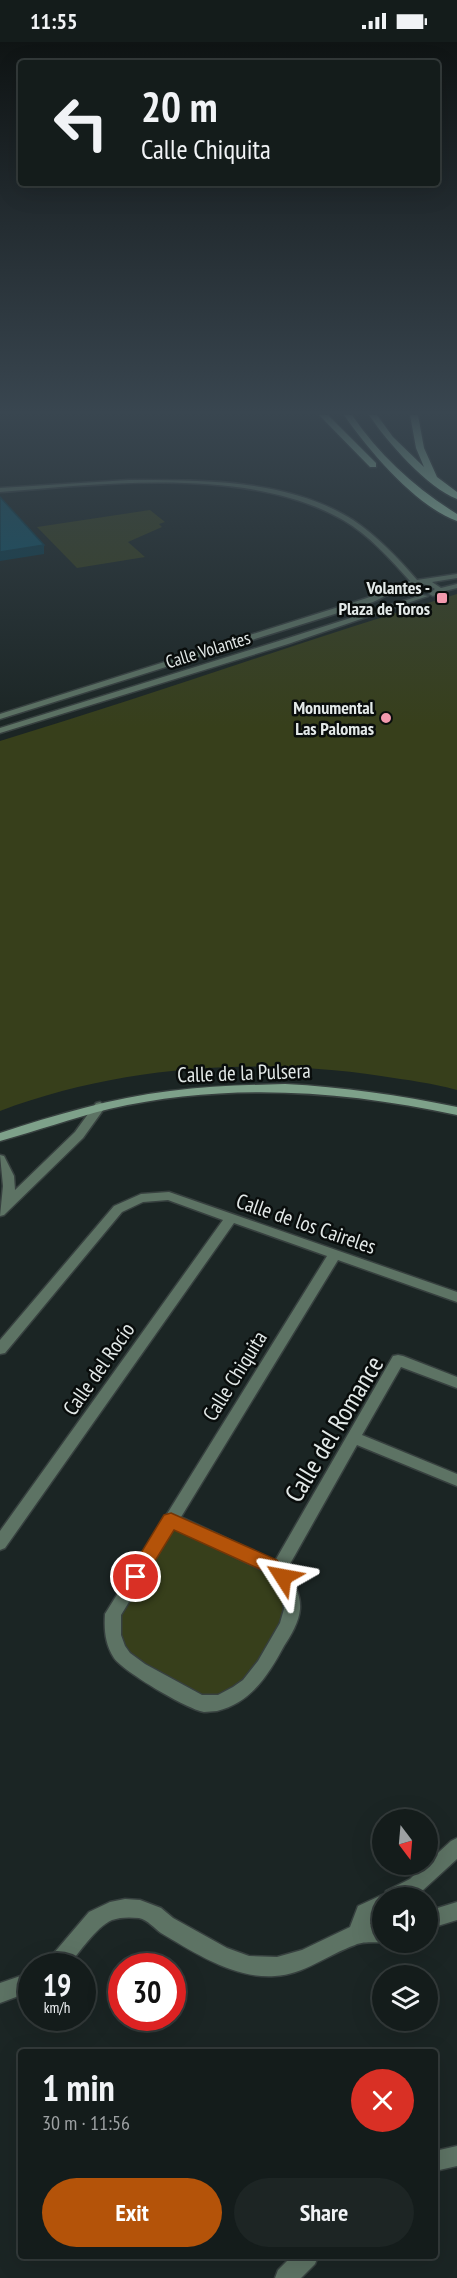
<!DOCTYPE html>
<meta charset="utf-8">
<style>
body{margin:0;font-family:"PT Sans Narrow",sans-serif;background:#1d2524;color:#f1f3f6;height:100vh;display:flex;flex-direction:column;font-size:22px;white-space:nowrap}
*{box-sizing:border-box;margin:0}
p{font-size:20px;color:#9da1a3}
.icon{flex:none;width:33px;height:33px;fill:none;stroke:currentColor;stroke-width:2;stroke-linecap:round;stroke-linejoin:round}
.map{position:relative;flex:1;overflow:hidden}
.details{position:absolute;left:18px;top:2007px;width:420px;height:210px;display:flex;flex-direction:column;background:#141c1b;border-radius:6px;box-shadow:0 6px 24px #0002,0 0 0 2px #333a3a}
.details>*{flex:none}
.banner{position:absolute;left:18px;top:18px;width:422px;height:126px;border-radius:6px;box-shadow:0 6px 24px #0002,0 0 0 2px #333a3a;background:#141c1b;color:#f1f3f6;overflow:hidden}
.needle{width:39px;rotate:164deg}
.buttons{position:absolute;left:372px;top:1767px;display:grid;gap:12px}
.buttons a{display:grid;place-items:center;width:66px;height:66px;border-radius:50%;background:#141c1b;box-shadow:0 6px 24px #0002,0 0 0 2px #333a3a;font-size:30px}
.speed{position:absolute;left:18px;top:1911px;display:flex;gap:12px;font-size:30px;font-weight:700;text-align:center}
.speed>*{display:grid;place-content:center;width:78px;height:78px;border-radius:50%;background:#141c1b;box-shadow:0 6px 24px #0002,0 0 0 2px #333a3a;line-height:1}
.speed small{font-size:15px;font-weight:400}
.speed .limit{border:9px solid #d22;background:#fff;color:#111}
.pin{position:absolute;display:grid;place-items:center;width:51px;height:51px;color:#fff;margin:-26px;border:3px solid #fff;border-radius:50%;box-shadow:0 2px 6px #0007}
.me{position:absolute;width:66px;margin:-33px;rotate:304deg;stroke-linejoin:round;filter:drop-shadow(0 0 4px #0008)}
.turn{display:flex;align-items:center;gap:21px;height:126px;padding:0 24px;font-size:27px}
.turn .icon{width:78px;height:78px;stroke-width:2.5}
.turn b{display:block;font-size:42px;line-height:51px}
.round{display:grid;place-items:center;flex:none;width:63px;height:63px;border-radius:32px;background:#1d2524}
.head{display:flex;align-items:center;justify-content:space-between;height:102px;padding:0 24px}
h1{font-size:36px;font-weight:600;line-height:45px}
.button{display:flex;gap:12px;margin-top:auto;padding:12px 24px}
.button a{flex:1;height:69px;border-radius:36px;background:#b45309;color:#fff;font-size:24px;font-weight:600;line-height:69px;text-align:center}
.button a+a{background:#1d2524;color:#f1f3f6}
.status{display:flex;justify-content:space-between;align-items:center;height:42px;padding:0 30px;background:#141c1b;direction:ltr}
.status svg{height:16px;fill:currentColor}
.map>svg:first-child{display:block}
</style>
<div class="status"><b>11:55</b><svg viewBox="0 0 49 12"><path d="M0 12V9h3v3zM5 12V6h3v6zM10 12V3h3v9zM15 12V0h3v12zM26 1h20v11H26zM47 4h2v5h-2z"/></svg></div>
<div class="map">
<svg width="457" height="2236" viewBox="0 0 457 2236">
<rect width="100%" height="100%" fill="#1b2524"/>
<path fill="#373f1b" d="M 150,468 L 165,480 L 159,482 L 162,485 L 128,500 L 145,515 L 77,526 L 37,485 Z
M 457,552 L 457,1048 C 432,1041 407,1038 381,1034 C 253,1015 121,1024 0,1069 L 0,699 C 153,653 304,598 457,552 Z
M 171,1478 L 270,1524 L 292,1566 L 260,1632 L 204,1662 L 127,1621 L 113,1572 Z"/>
<g fill="none" stroke-linecap="round" stroke-linejoin="round">
<defs>
<path id="minor" d="M 100,1060 L 106,1064 L 83,1096 L 4,1173 L 0,1174 L 3,1144 L 0,1113 L 4,1114 L 14,1134 L 15,1148 L 75,1090 L 96,1061 Z
M 169,1150 L 457,1250 L 457,1260 L 338,1218 L 181,1475 L 275,1519 L 393,1314 L 398,1313 L 403,1314 L 457,1335 L 457,1346 L 401,1325 L 362,1393 L 457,1432 L 457,1444 L 357,1403 L 286,1529 C 294,1540 301,1553 300,1567 C 299,1580 291,1593 284,1604 C 269,1632 251,1661 217,1669 C 213,1669 208,1670 204,1670 C 187,1667 124,1630 114,1616 C 105,1602 104,1588 105,1572 L 327,1214 L 234,1181 L 5,1506 L 0,1508 L 0,1489 L 223,1178 L 168,1158 L 143,1160 L 122,1170 L 5,1311 L 0,1312 L 0,1298 L 114,1164 L 141,1152 ZM 174,1486 L 264,1529 L 278,1543 L 283,1554 L 284,1567 L 280,1581 L 258,1619 L 243,1638 L 233,1645 L 218,1653 L 202,1653 L 145,1622 L 130,1611 L 125,1604 L 121,1593 L 121,1573 Z
M 457,1796 L 457,1817 L 422,1849 L 412,1856 L 382,1856 L 382,1872 L 372,1877 L 370,1882 L 382,1882 L 382,1900 C 374,1901 363,1899 355,1903 C 329,1912 303,1933 275,1934 C 234,1937 195,1911 161,1891 C 154,1886 148,1878 139,1876 C 130,1875 120,1875 112,1878 C 96,1885 79,1911 68,1924 L 42,1924 L 45,1917 L 54,1911 L 89,1870 L 110,1860 L 125,1857 L 140,1858 L 161,1866 L 173,1876 L 227,1906 L 249,1914 L 277,1915 L 302,1908 L 350,1885 L 358,1864 L 382,1853 L 385,1854 L 386,1849 L 410,1837 L 425,1822 L 428,1822 L 428,1820 L 451,1799 Z
M 457,1860 L 457,1878 L 428,1887 L 428,1869 Z
M 32,1930 L 32,1949 L 0,1961 L 0,1941 Z
M 457,2104 L 457,2124 L 435,2129 L 435,2109 Z
M 292,2214 L 318,2214 L 315,2222 L 301,2236 L 275,2236 L 278,2228 Z"/>
<path id="tertiary" d="M 129,438 C 203,438 288,437 353,478 C 377,494 398,516 417,538 L 457,532 L 457,536 L 432,540 L 441,546 L 457,542 L 457,546 L 441,550 L 433,554 L 429,552 L 435,547 C 416,533 391,552 373,560 L 0,677 L 0,672 L 367,556 L 410,539 C 390,517 369,493 343,478 C 249,424 104,442 0,450 L 0,446 Z
M 422,553 L 428,554 L 288,602 L 0,691 L 0,686 L 282,598 Z"/>
<path id="secondary" d="M 285,1042 C 343,1045 399,1053 457,1065 L 457,1073 C 342,1048 225,1040 109,1067 C 72,1076 37,1089 0,1099 L 0,1091 C 55,1073 112,1056 170,1049 C 208,1044 246,1043 285,1042 Z"/>
<path id="motorway" d="M 319,373 L 328,373 L 376,421 L 376,425 L 370,425 Z
M 344,373 L 352,373 C 380,414 415,446 457,472 L 457,479 C 417,465 368,408 344,373 Z
M 369,373 L 377,373 L 393,395 L 424,425 L 416,406 L 410,373 L 418,373 L 424,406 L 437,435 L 457,450 L 457,457 C 428,446 386,399 369,373 Z"/>
</defs>
<use href="#minor" stroke="#37403f" stroke-width="3"/>
<use href="#tertiary" stroke="#37403f" stroke-width="3"/>
<use href="#secondary" stroke="#37403f" stroke-width="3"/>
<use href="#motorway" stroke="#37403f" stroke-width="3"/>
<use href="#minor" fill="#5d7364" fill-rule="evenodd"/>
<use href="#tertiary" fill="#5d7364" fill-rule="evenodd"/>
<use href="#secondary" fill="#7ea18a" fill-rule="evenodd"/>
<use href="#motorway" fill="#afe6c1" fill-rule="evenodd"/>
</g>
<path fill="#083c4c" d="M 44,503 L 44,512 L 0,519 L 0,510 Z"/>
<path fill="#0b556c" stroke="#083c4c" stroke-width="1.5" d="M 0,455 L 44,503 L 0,510 Z"/>
<linearGradient id="sky" x2="0" y2="1"><stop stop-color="#0f1414"/><stop offset="0.54" stop-color="#394650"/><stop offset="1" stop-color="#394650" stop-opacity="0"/></linearGradient>
<rect width="457" height="686" fill="url(#sky)"/>
<path fill="#b45309" stroke="#753606" stroke-width="1.5" d="M 171,1471 L 277,1518 L 292,1535 L 289,1540 L 283,1543 L 276,1540 L 264,1529 L 174,1488 L 142,1540 L 136,1542 L 130,1540 L 127,1535 L 130,1529 L 164,1473 Z"/>
<g fill="#f29aae" stroke="#090d0c" stroke-width="2">
<rect x="436" y="550" width="12" height="12" rx="3"/>
<circle cx="386" cy="676" r="6"/>
</g>
<g text-anchor="middle" stroke-width="5" stroke-linejoin="round" paint-order="stroke">
<g font-size="18" font-weight="bold" fill="#e3e9e8" stroke="#090d0c" text-anchor="end">
<text x="430" y="552">Volantes -<tspan x="430" dy="21">Plaza de Toros</tspan></text>
<text x="374" y="672">Monumental<tspan x="374" dy="21">Las Palomas</tspan></text>
</g>
<g font-size="18" fill="#e3e9e8" stroke="#090d0c">
<text transform="translate(208 608) rotate(-17)" y="6">Calle Volantes</text>
</g>
<g font-size="21" fill="#e3e9e8" stroke="#090d0c">
<text transform="translate(244 1031) rotate(-2)" y="7">Calle de la Pulsera</text>
<text transform="translate(306 1182) rotate(19)" y="7">Calle de los Caireles</text>
<text transform="translate(99 1327) rotate(-55)" y="7">Calle del Rocío</text>
<text transform="translate(235 1334) rotate(-58)" y="7">Calle Chiquita</text>
</g>
<g font-size="26" fill="#e3e9e8" stroke="#090d0c">
<text transform="translate(334 1387) rotate(-59)" y="9">Calle del Romance</text>
</g>
</g>
</svg>
<div class="buttons">
<a><svg class="needle" viewBox="-14 -14 28 28"><path d="M0-13l5 13h-10z" fill="#e53935"/><path d="M0 13l5-13h-10z" fill="#9da1a3"/></svg></a>
<a><svg class="icon" aria-label="sound" viewBox="0 0 24 24"><path d="M4 9h4l5-4v14l-5-4H4zM17 9q2 3 0 6"/></svg></a>
<a><svg class="icon" aria-label="layers" viewBox="0 0 24 24"><path d="M12 4l9 5-9 5-9-5zM3 14l9 5 9-5"/></svg></a>
</div>
<div class="speed"><div>19<small>km/h</small></div><div class="limit">30</div></div>
<div class="pin" style="left:136px;top:1535px;background:#d93025"><svg class="icon" aria-label="arrive" viewBox="0 0 24 24"><path d="M6 21V4h12l-3 4 3 4H6"/></svg></div>
<svg class="me" style="left:283px;top:1535px" viewBox="-20 -20 40 40"><path d="M0-17L14 15 0 8-14 15z" fill="#b45309" stroke="#fff" stroke-width="4"/></svg>
<div class="banner">
<div class="turn"><svg class="icon" aria-label="left" viewBox="0 0 24 24"><path d="M17 20v-9H6M10 6l-5 5 5 5"/></svg><div><b>20 m</b>Calle Chiquita</div></div>
</div>
<section class="details">
<div class="head"><div><h1>1 min</h1><p>30 m · 11:56</p></div><a class="round" style="background:#d93025;color:#fff"><svg class="icon" aria-label="close" viewBox="0 0 24 24"><path d="M6 6l12 12M18 6L6 18"/></svg></a></div>
<div class="button"><a>Exit</a><a>Share</a></div>
</section>
</div>
